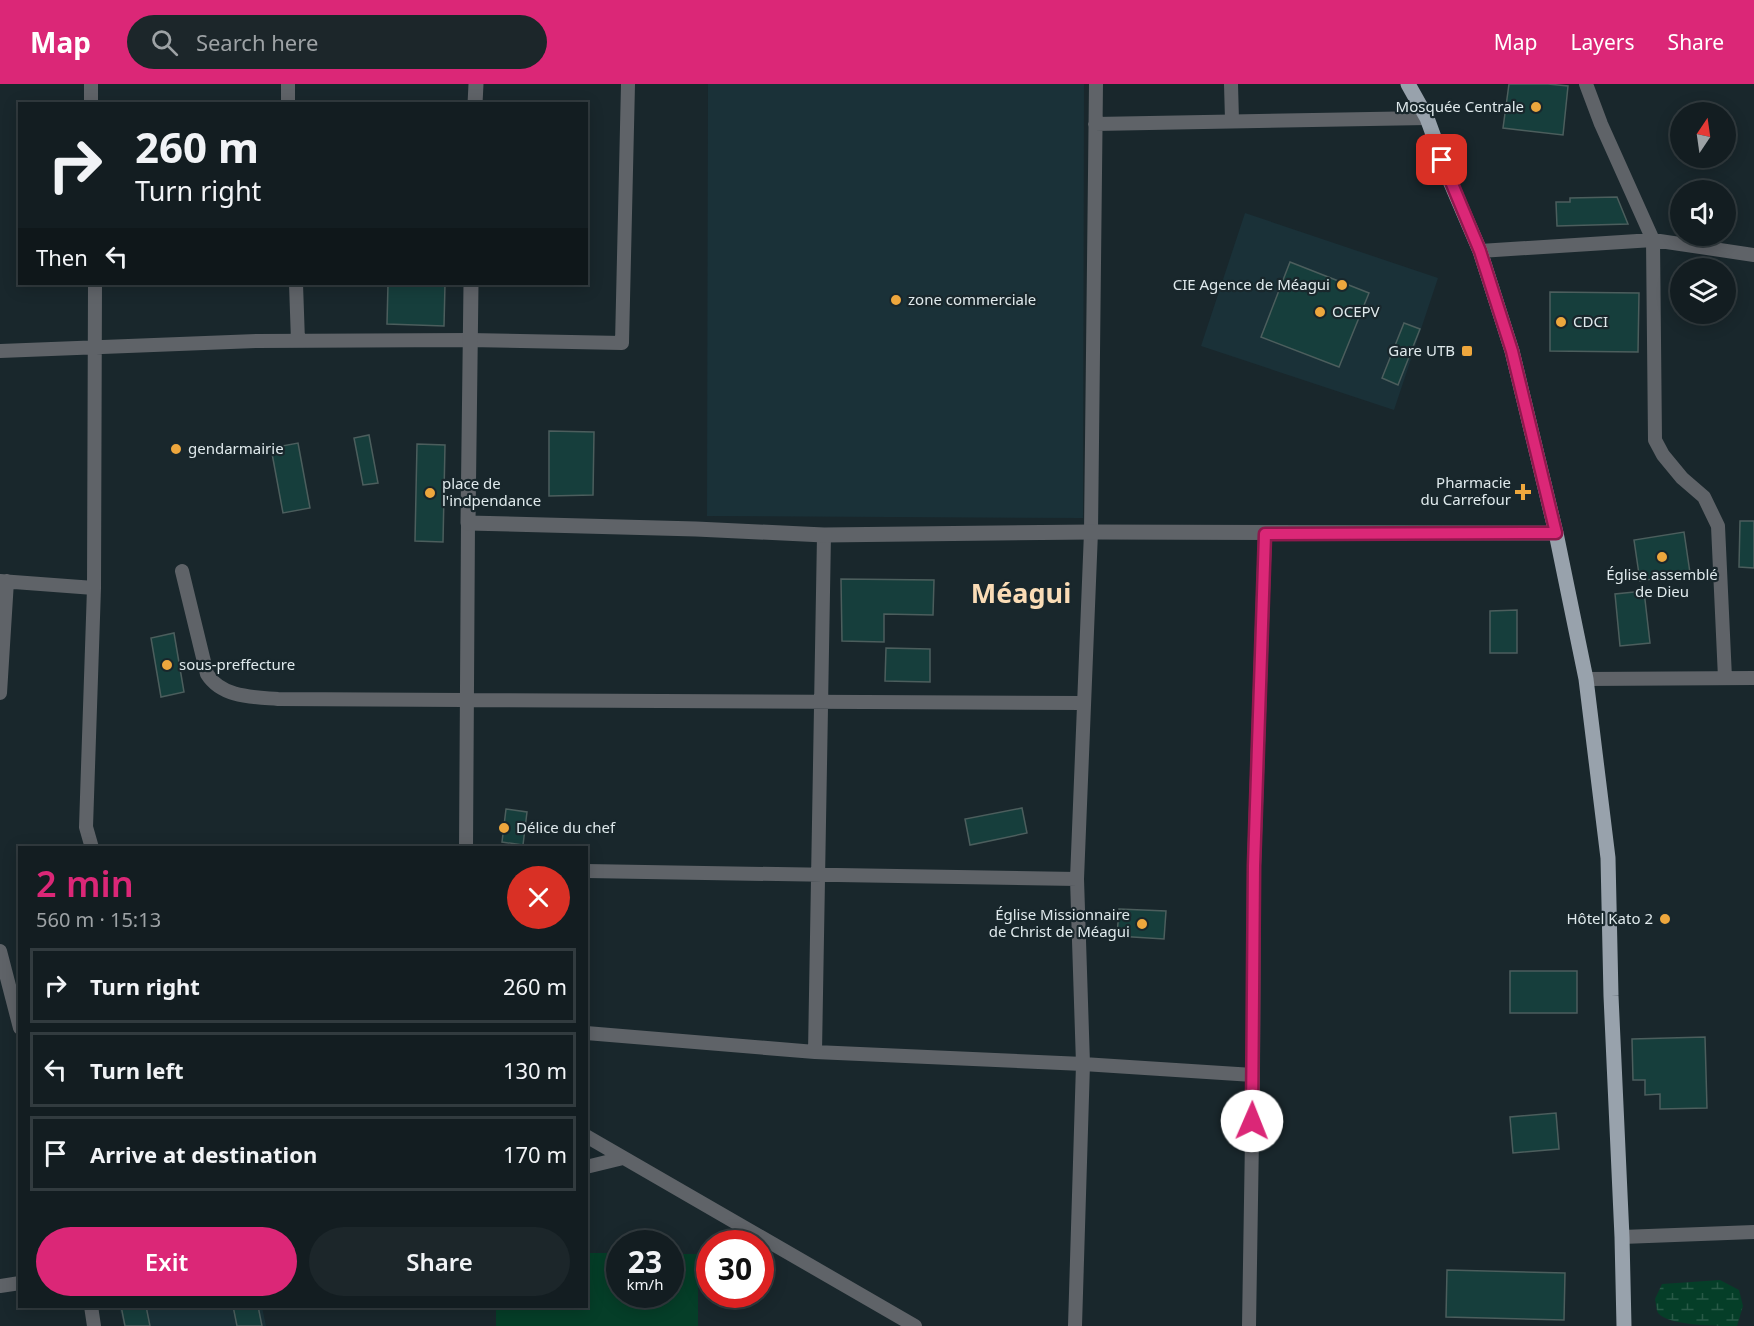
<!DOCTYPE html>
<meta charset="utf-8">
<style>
body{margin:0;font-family:"Noto Sans",sans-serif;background:#1c262a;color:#f1f3f6;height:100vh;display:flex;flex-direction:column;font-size:22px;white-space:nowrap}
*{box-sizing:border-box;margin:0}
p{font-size:20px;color:#9da2a5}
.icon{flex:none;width:33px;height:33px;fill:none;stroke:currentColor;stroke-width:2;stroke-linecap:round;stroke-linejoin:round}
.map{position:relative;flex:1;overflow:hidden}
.details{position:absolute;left:18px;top:762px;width:570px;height:462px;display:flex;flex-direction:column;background:#131d21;border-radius:0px;box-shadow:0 3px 15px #0003,0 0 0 2px #323b3f}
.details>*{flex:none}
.guide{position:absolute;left:18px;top:18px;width:570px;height:183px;border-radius:0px;box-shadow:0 3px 15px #0003,0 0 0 2px #323b3f;background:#131d21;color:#f1f3f6;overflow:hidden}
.needle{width:39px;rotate:13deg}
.controls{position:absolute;left:1670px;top:18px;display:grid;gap:12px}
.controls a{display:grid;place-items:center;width:66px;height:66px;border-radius:50%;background:#131d21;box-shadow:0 3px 15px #0003,0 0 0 2px #323b3f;font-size:30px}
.speed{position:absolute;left:606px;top:1146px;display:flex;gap:12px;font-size:30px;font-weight:700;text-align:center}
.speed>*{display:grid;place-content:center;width:78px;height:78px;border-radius:50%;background:#131d21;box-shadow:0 3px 15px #0003,0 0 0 2px #323b3f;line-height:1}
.speed small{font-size:15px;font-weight:400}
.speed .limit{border:9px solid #d22;background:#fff;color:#111}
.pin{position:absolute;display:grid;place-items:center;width:51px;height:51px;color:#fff;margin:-26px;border-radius:12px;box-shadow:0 3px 9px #0006}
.me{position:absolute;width:66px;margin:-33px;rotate:1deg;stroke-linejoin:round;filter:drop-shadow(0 0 4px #0008)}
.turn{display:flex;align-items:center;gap:21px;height:126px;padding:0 18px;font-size:27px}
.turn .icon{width:78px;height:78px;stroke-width:2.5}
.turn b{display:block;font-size:42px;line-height:51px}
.then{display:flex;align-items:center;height:57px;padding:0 18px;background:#0003;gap:12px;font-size:22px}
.round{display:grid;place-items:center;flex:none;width:63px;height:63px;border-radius:32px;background:#1c262a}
.head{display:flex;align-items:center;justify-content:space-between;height:102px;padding:0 18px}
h1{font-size:36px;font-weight:600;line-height:45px;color:#db2777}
.action{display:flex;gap:12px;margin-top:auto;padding:12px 18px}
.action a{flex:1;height:69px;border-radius:36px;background:#db2777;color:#fff;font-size:24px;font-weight:600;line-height:69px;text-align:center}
.action a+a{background:#1c262a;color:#f1f3f6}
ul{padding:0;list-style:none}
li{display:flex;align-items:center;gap:18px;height:75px;margin:0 12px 9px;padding:0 6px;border:3px solid #323b3f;border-radius:0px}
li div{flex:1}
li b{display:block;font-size:22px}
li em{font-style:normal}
header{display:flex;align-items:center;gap:36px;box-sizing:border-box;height:84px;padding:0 30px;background:#db2777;color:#fff}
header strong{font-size:28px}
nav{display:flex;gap:33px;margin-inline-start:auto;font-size:21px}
.search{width:420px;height:54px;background:#1c262a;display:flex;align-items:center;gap:15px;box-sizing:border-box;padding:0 21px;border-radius:33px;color:#9da2a5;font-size:22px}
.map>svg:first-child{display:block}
</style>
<header>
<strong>Map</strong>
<div class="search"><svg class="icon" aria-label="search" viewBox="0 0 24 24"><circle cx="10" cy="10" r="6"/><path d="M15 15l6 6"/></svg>Search here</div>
<nav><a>Map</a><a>Layers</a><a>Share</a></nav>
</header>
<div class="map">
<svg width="1754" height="1242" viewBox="0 0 1754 1242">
<defs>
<pattern id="wetland-marsh" width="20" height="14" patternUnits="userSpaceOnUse" patternTransform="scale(1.5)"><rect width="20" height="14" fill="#053e28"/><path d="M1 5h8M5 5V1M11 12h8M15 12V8" fill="none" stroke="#295a47"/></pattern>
</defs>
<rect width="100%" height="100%" fill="#19272c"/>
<path fill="#1a3138" d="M 708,0 L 1084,0 L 1083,434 L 707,432 Z
M 1245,129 L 1438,194 L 1394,326 L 1201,262 Z
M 119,1223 L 262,1223 L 266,1242 L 124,1242 Z"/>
<path fill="url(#wetland-marsh)" d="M 1720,1196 L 1739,1206 L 1743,1222 L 1737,1242 C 1719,1242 1668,1242 1658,1229 C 1656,1225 1656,1219 1655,1215 L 1662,1200 Z"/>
<path fill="#053e28" d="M 587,1169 L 619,1169 L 620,1210 L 670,1210 L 671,1170 L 698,1170 L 698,1242 L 496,1242 L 496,1223 L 586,1222 Z"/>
<path fill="#163e3c" stroke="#4c5e5d" stroke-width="1.5" d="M 1509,0 L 1548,0 L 1568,2 L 1563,51 L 1503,44 Z
M 1617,113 L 1628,140 L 1557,142 L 1556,118 L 1570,118 L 1570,114 Z
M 1290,178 L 1369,209 L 1339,283 L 1261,253 Z
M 388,200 L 445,200 L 444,242 L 387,240 Z
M 1550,208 L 1639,209 L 1638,268 L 1550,267 Z
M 1404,239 L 1420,245 L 1398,301 L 1382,294 Z
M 549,347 L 594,348 L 593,411 L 549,412 Z
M 369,351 L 378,399 L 363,401 L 354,354 Z
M 298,359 L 310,424 L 283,429 L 271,364 Z
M 417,360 L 445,361 L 443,458 L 415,457 Z
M 1740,437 L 1754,437 L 1754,484 L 1739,483 Z
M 1684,448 L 1690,489 L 1640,497 L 1634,456 Z
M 841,495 L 934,496 L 933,531 L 884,530 L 884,558 L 842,557 Z
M 1644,507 L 1650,559 L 1620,562 L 1615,510 Z
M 1517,526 L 1517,569 L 1490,569 L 1490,527 Z
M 174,549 L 184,608 L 161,613 L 151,554 Z
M 886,564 L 930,565 L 930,598 L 885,597 Z
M 1022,724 L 1027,749 L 970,761 L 965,735 Z
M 506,725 L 527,728 L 523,761 L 502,758 Z
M 1119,825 L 1166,827 L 1164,855 L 1117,852 Z
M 1510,887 L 1577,887 L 1577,929 L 1510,929 Z
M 1705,953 L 1707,1024 L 1660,1025 L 1660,1010 L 1645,1011 L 1645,996 L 1633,996 L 1632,955 Z
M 1556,1029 L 1559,1065 L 1513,1069 L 1510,1033 Z
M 1447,1186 L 1565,1189 L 1564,1236 L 1446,1233 Z
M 121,1222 L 146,1222 L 150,1242 L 125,1242 Z
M 233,1222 L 258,1222 L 262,1242 L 237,1242 Z"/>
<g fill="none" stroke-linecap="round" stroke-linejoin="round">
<path stroke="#5f6368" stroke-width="14" d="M 91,0 L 91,20
M 288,0 L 288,20
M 1231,0 L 1232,36
M 1586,0 L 1601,40 L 1653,156 L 1754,171
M 1095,40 L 1427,34
M 1480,167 L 1653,156 L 1655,356 L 1663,371 L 1682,394 L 1704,413 L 1718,442 L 1725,594
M 296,200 L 298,257
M 0,267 L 257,257 L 469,256 L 622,259 L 628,0
M 182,487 L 207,590 C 222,614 254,613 278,615 L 1083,619
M 0,497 L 94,504
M 1586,595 L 1754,594
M 0,609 L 7,497
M 92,764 L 86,743 L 94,504 L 95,200
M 466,764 L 468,439
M 586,787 L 1077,795
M 0,867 L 20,944
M 586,949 L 815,968 L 1083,980 L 1253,991
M 815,968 L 824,451
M 586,1052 L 915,1242
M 586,1083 L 623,1074
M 1622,1153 L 1754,1148
M 0,1202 L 20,1199
M 91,1222 L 94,1242
M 1075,1242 L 1083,980 L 1077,795 L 1091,448 L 1096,0
M 1249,1242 L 1253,991 L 1254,782 L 1265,450"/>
<path stroke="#5f6368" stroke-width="15" d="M 475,20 L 476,0
M 471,200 L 468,439 L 696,445 L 824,451 L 1091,448 L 1556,449"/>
<path stroke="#98a2ac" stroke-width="15" d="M 1408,0 L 1427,34 L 1450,97 L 1480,167 L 1512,267 L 1556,449 L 1586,595 L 1608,774 L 1611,912 L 1622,1153 L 1624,1242"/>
</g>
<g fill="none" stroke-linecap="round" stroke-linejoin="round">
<defs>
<path id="route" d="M 1252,1037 L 1254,782 L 1265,450 L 1556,449 L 1512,267 L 1480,167 L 1442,76"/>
</defs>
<use href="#route" stroke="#8e194d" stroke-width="15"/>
<use href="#route" stroke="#db2777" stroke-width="10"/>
</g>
<g fill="#eea73d" stroke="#19272c" stroke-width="2">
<circle cx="1536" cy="23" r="6"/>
<circle cx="1342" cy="201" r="6"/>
<circle cx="896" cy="216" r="6"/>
<circle cx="1320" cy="228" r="6"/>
<circle cx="1561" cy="238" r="6"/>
<rect x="1461" y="261" width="12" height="12" rx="3"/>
<circle cx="176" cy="365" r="6"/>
<path d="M1520 399h6v6h6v6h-6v6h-6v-6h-6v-6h6z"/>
<circle cx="430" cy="409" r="6"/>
<circle cx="1662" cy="473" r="6"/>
<circle cx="167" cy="581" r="6"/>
<circle cx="504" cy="744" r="6"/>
<circle cx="1665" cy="835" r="6"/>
<circle cx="1142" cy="840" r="6"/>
</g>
<g text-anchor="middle" stroke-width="4.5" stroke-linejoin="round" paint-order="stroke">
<g font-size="15" fill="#dfe9ec" stroke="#19272c" text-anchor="start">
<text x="1524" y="28" text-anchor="end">Mosquée Centrale</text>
<text x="1330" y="206" text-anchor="end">CIE Agence de Méagui</text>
<text x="908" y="221">zone commerciale</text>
<text x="1332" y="233">OCEPV</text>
<text x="1573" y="243">CDCI</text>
<text x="1455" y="272" text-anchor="end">Gare UTB</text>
<text x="188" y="370">gendarmairie</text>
<text x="1511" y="404" text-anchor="end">Pharmacie<tspan x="1511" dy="17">du Carrefour</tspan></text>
<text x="442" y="405">place de<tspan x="442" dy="17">l'indpendance</tspan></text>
<text x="1662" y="496" text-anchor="middle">Église assemblé<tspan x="1662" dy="17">de Dieu</tspan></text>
<text x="179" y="586">sous-preffecture</text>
<text x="516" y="749">Délice du chef</text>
<text x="1130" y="836" text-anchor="end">Église Missionnaire<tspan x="1130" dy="17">de Christ de Méagui</tspan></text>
<text x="1653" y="840" text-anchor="end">Hôtel Kato 2</text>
</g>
<g font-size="27" font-weight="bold" fill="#fadcb6" stroke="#19272c">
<text x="1021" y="519">Méagui</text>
</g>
</g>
</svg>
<div class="controls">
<a><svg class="needle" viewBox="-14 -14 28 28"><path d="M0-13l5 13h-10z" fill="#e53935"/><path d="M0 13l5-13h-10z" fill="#9da2a5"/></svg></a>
<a><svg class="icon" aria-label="sound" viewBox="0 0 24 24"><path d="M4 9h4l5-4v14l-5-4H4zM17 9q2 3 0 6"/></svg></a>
<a><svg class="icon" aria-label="layers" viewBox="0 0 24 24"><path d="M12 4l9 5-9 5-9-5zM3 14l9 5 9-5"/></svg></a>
</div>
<div class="speed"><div>23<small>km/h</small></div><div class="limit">30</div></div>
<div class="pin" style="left:1442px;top:76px;background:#d93025"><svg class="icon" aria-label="arrive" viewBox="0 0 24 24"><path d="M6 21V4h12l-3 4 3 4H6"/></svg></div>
<svg class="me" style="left:1252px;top:1037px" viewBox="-20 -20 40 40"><circle r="19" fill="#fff"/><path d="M0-13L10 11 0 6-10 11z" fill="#db2777"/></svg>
<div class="guide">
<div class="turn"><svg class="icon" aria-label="right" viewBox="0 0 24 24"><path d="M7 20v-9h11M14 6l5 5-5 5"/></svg><div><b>260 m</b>Turn right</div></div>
<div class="then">Then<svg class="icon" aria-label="left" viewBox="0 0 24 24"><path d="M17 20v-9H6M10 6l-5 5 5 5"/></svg></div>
</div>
<section class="details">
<div class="head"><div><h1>2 min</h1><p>560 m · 15:13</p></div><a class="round" style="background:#d93025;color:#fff"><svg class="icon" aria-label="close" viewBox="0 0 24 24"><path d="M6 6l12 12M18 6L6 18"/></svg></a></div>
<ul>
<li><svg class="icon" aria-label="right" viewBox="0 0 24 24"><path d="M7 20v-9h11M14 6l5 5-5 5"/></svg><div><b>Turn right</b></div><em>260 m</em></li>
<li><svg class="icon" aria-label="left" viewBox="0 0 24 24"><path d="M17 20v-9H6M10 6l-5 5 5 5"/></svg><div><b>Turn left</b></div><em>130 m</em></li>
<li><svg class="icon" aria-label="arrive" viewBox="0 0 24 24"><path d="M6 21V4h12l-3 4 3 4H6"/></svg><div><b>Arrive at destination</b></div><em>170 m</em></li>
</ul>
<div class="action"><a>Exit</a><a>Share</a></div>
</section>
</div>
